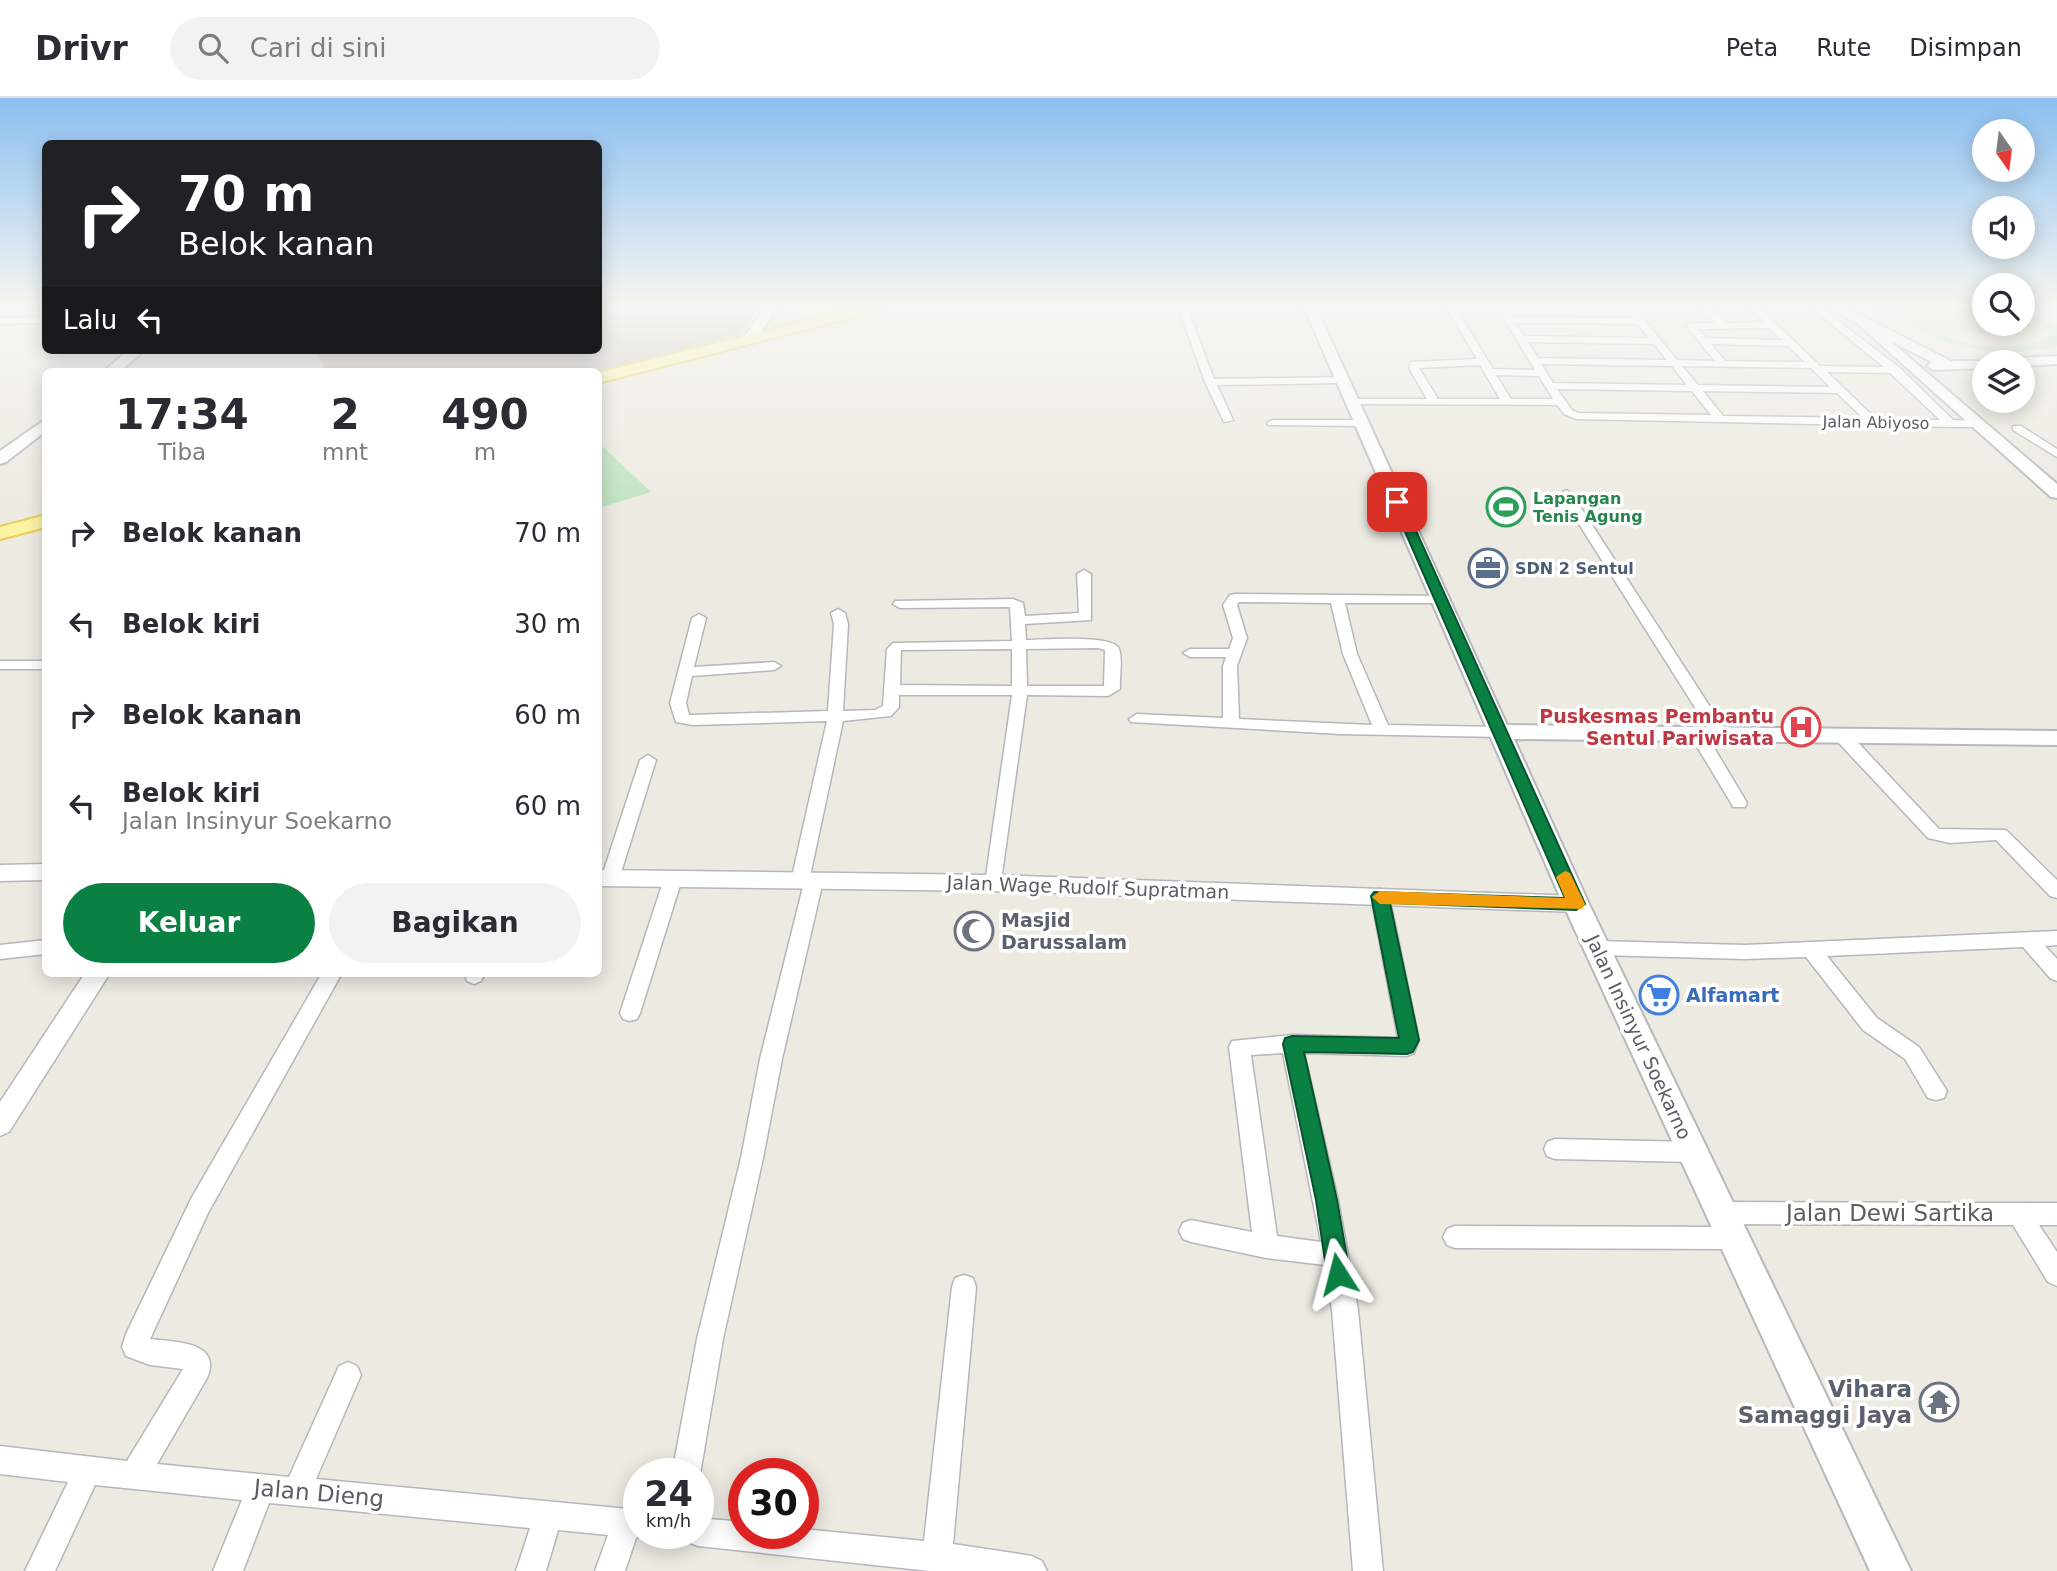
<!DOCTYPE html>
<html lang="id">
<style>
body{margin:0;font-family:"DejaVu Sans",sans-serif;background:#f2f2f3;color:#2b2b33;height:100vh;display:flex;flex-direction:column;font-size:26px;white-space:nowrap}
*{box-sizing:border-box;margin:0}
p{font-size:23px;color:#7c7c81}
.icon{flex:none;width:38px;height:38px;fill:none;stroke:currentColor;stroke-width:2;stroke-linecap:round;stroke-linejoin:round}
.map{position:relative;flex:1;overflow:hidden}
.sheet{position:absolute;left:42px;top:270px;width:560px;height:609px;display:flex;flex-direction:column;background:#fff;border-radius:10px;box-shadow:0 4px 18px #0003}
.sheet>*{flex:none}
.banner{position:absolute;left:42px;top:42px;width:560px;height:214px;border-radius:10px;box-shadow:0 4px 18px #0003;background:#202124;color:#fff;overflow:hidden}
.needle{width:46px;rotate:166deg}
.tools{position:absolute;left:1972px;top:21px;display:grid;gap:14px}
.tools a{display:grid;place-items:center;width:63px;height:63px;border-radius:50%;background:#fff;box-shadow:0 4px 18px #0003;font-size:35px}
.speed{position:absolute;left:623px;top:1360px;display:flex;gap:14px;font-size:35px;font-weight:700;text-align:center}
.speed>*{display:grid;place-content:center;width:91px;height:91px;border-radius:50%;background:#fff;box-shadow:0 4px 18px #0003;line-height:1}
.speed small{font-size:18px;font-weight:400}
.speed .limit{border:10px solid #d22;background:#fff;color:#111}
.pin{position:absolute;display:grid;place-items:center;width:60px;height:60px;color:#fff;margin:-30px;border-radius:14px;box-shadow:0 4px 10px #0006}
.me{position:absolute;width:77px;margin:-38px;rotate:351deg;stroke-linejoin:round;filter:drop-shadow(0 0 5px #0008)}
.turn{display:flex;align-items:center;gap:24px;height:147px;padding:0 21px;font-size:32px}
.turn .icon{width:91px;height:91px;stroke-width:2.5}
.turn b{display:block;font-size:49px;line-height:60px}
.then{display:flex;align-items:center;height:66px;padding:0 21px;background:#0003;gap:14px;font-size:26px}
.eta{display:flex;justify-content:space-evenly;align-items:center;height:119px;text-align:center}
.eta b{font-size:42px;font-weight:700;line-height:49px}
.button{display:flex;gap:14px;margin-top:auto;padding:14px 21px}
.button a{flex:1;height:80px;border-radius:42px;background:#0b8043;color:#fff;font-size:28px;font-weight:700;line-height:80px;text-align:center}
.button a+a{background:#f2f2f3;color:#2b2b33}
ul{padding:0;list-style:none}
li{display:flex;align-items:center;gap:21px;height:91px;padding:0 21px}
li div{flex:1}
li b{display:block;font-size:26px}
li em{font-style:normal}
header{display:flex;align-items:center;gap:42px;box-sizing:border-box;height:98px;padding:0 35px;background:#fff;border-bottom:2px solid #e1e1e2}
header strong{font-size:33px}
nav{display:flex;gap:38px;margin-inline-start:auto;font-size:24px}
.search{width:490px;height:63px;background:#f2f2f3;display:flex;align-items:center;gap:18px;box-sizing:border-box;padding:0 24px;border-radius:38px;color:#7c7c81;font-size:26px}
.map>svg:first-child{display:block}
</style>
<header>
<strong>Drivr</strong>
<div class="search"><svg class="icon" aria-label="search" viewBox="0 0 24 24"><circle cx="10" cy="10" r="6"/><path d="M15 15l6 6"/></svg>Cari di sini</div>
<nav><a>Peta</a><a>Rute</a><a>Disimpan</a></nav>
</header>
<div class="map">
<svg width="2057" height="1473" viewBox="0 0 2057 1473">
<rect width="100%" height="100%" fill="#eceae1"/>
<path fill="#bee4c0" d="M 1873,209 L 1887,209 L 1938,236 L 1890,209 L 1984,209 L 1984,226 L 2023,226 L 2023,222 L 2042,231 L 1941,237 C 1971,250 2018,255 2049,239 L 2045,231 L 2023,220 L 2023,213 L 2057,229 L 2057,248 C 1985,266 1935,243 1873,209 Z
M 598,345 L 599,345 L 651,394 L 599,410 Z"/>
<path fill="#c8c4be" stroke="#d1ccc0" stroke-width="2" d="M 598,209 L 757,209 L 741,236 L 597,273 L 328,273 L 314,252 L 598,252 Z"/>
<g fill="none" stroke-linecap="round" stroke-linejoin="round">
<defs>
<path id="minor" d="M 1178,209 L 1187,209 L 1214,281 L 1343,279 L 1348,282 L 1343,285 L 1217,287 L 1233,322 L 1224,324 L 1205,284 Z
M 1446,209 L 1455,209 L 1493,271 L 1535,272 L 1497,209 L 1506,209 L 1512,219 L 1633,220 L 1625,209 L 1634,209 L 1677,262 L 1715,263 L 1686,228 L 1691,225 L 1715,225 L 1699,209 L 1709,209 L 1726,225 L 1764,224 L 1749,209 L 1758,209 L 1820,268 L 1884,269 L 1810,209 L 1820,209 L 1900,270 L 1953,322 L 1977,323 L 1982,326 L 1977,329 L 1951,329 L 1576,321 L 1564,316 L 1557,307 L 1349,306 L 1348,304 L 1353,301 L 1427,301 L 1409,270 L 1411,264 L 1477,261 ZM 1515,225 L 1638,226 L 1649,240 L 1524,238 ZM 1769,230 L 1782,242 L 1706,240 L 1698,231 ZM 1528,244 L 1654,246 L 1667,262 L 1538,260 ZM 1711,246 L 1788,248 L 1805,264 L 1725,263 ZM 1541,266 L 1672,268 L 1687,287 L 1553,285 ZM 1480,267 L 1500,301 L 1438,301 L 1419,270 ZM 1682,268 L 1811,270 L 1830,289 L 1698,287 ZM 1827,274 L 1890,275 L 1940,322 L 1876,321 ZM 1496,277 L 1539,278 L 1553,301 L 1511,301 ZM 1557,291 L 1692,293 L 1711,317 L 1578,315 L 1572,312 ZM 1703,293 L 1837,295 L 1863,320 L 1723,318 Z
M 46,219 L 46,225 L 0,226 L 0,220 Z
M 1272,322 L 1363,322 L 1368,325 L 1363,328 L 1268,327 L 1267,325 Z
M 2013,328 L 2021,328 L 2057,351 L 2057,359 L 2013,332 Z
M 1566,392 L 1572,396 L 1729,638 L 1727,642 L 1721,643 L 1713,638 L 1560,396 Z
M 1084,472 L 1091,476 L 1091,522 L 1025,526 L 1026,542 C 1041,542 1114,536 1119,551 C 1123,562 1119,580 1120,591 L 1108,598 L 1027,597 L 1000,790 L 988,790 L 985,785 L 1012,597 L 899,597 L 899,609 L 891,618 L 843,623 L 810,778 L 820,778 L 823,783 L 782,961 L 763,1060 L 723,1241 L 700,1376 L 698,1380 L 698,1376 L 672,1376 L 697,1241 L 741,1060 L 760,961 L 803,789 L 794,788 L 791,783 L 827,623 L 693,627 L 676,624 L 670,605 L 692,520 L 699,516 L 706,520 L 694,569 L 774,564 L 781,568 L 774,572 L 692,578 L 686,605 L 689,617 L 828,613 L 834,526 L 831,515 L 838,511 L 845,515 L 848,526 L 843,613 L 875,612 L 883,608 L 887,551 L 893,545 L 1012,543 L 1010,509 L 900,510 L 893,506 L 895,503 L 1013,501 L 1023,505 L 1025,518 L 1079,515 L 1077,476 ZM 1098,550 L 1105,552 L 1104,588 L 1027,588 L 1026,551 ZM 1012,551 L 1012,588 L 900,587 L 901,552 Z
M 1235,496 L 1445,498 L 1447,501 L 1440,505 L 1345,505 L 1357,556 L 1388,627 L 1500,629 L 1508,634 L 1500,639 L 1340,636 L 1131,624 L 1129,621 L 1137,616 L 1223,620 L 1223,568 L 1226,559 L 1190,559 L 1183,555 L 1190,551 L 1229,551 L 1233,540 L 1223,507 L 1230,497 ZM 1239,504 L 1331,505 L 1343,556 L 1372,627 L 1239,621 L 1237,568 L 1247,540 L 1237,507 Z
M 0,563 L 46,563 L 46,571 L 0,571 Z
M 1698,632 L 1704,633 L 1747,705 L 1745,709 L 1733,709 L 1731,705 L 1690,637 Z
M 1843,634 L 1849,635 L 1939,731 L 2006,732 L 2057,782 L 2057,800 L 2050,798 L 1996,742 L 1950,745 L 1928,740 L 1837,643 L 1835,639 L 1837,635 Z
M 648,657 L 656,662 L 619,781 L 616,786 L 604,786 L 601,781 L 640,662 Z
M 673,774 L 679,776 L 682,781 L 640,915 L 637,921 L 630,923 L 623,921 L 620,915 L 664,781 L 667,776 Z
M 1380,791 L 1387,793 L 1389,798 L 1419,942 L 1414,955 L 1407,958 L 1304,955 L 1338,1102 L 1358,1212 L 1383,1473 L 1353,1473 L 1332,1212 L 1325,1167 L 1266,1160 L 1191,1144 L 1183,1141 L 1179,1133 L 1183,1125 L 1191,1122 L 1252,1134 L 1229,949 L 1232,943 L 1292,937 L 1398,940 L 1371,798 L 1373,793 ZM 1283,955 L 1321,1144 L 1277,1138 L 1251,957 Z
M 2057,833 L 2057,847 L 2045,848 L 2057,861 L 2057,883 L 2050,880 L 2023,849 L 1827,858 L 1877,920 L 1919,949 L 1947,993 L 1944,1000 L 1936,1002 L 1928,1000 L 1905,961 L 1863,932 L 1806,859 L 1745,861 L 1598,857 L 1591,855 L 1588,850 L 1591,845 L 1598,843 L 1745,847 Z
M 46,842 L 46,856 L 0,861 L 0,847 Z
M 322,875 L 342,875 L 208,1115 L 151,1239 L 150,1241 C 174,1244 223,1243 207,1280 L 157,1366 L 289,1379 L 339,1268 L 348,1264 L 357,1268 L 361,1277 L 316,1381 L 639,1412 L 639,1435 L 650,1435 L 636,1440 L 625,1473 L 595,1473 L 608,1437 L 558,1432 L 546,1473 L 516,1473 L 530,1430 L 269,1405 L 243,1473 L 213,1473 L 242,1402 L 95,1387 L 55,1473 L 25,1473 L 68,1384 L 0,1376 L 0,1348 L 127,1363 L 183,1271 L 150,1267 L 126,1258 L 122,1249 L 126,1236 L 192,1099 Z
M 465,875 L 485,875 L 481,883 L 474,886 L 467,883 Z
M 1555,1041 L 1693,1044 L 1701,1047 L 1704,1054 L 1701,1061 L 1693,1064 L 1555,1061 L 1547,1058 L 1544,1051 L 1547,1044 Z
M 1723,1104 L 2057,1105 L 2057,1127 L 2039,1127 L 2057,1154 L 2057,1188 L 2048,1184 L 2013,1127 L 1723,1126 L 1715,1123 L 1711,1115 L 1715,1107 Z
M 1455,1128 L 1735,1129 L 1743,1132 L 1747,1140 L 1743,1148 L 1735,1151 L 1455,1150 L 1447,1147 L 1443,1139 L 1447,1131 Z
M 964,1177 L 973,1180 L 976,1189 L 953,1446 L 1032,1458 L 1042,1463 L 1047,1473 L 930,1473 L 698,1448 L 688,1444 L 684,1435 L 698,1435 L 698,1420 L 744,1424 L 744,1435 L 803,1435 L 803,1431 L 924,1443 L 952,1189 L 955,1180 Z"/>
<path id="tertiary" d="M 46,766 L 46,782 L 0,783 L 0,767 Z
M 598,772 L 994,777 L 1576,798 L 1584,800 L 1587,806 L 1584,812 L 1576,814 L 994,793 L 598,788 Z
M 85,875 L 110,875 L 9,1034 L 0,1038 L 0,1004 Z"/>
<path id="secondary" d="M 765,209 L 777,209 L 755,244 L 745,244 L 743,241 Z
M 1304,209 L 1316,209 L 1507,627 L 2057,633 L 2057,647 L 1514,641 L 1589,806 L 1911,1473 L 1870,1473 L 1563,806 Z
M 1828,209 L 1844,209 L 1951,263 L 1989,263 L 1984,264 L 1984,270 L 1934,272 L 1927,268 L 1932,264 L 1890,243 L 2057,386 L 2057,400 L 2051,399 L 1858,226 Z
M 129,252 L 145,252 L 120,273 L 104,273 Z
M 2057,258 L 2057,266 L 2023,268 L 2023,264 L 2010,264 L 2017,260 Z
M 46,321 L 46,333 L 6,364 L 0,366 L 0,353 Z"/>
<path id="primary" d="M 859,209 L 884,209 L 882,212 L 598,285 L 598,275 Z
M 46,417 L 46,429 L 0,441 L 0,429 Z"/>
</defs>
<use href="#minor" stroke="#b4b7bb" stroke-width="3"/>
<use href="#tertiary" stroke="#b4b7bb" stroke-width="3"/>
<use href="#secondary" stroke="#b5b8bd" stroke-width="4"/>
<use href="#primary" stroke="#edcc59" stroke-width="4"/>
<use href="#minor" fill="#fff" fill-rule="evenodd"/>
<use href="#tertiary" fill="#fff" fill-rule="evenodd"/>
<use href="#secondary" fill="#fff" fill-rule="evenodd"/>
<use href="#primary" fill="#fdf3a5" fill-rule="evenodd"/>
</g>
<linearGradient id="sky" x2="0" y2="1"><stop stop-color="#8bbff0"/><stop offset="0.5" stop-color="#f6f6f2"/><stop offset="1" stop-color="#f6f6f2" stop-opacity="0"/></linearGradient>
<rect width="2057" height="415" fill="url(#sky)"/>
<path fill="#0b8043" stroke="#07532c" stroke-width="2" d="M 1397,401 L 1403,404 L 1585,806 L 1576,812 L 1390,805 L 1419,942 L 1413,954 L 1407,956 L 1304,954 L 1337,1102 L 1350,1176 L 1346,1183 L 1338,1187 L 1331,1183 L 1327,1176 L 1316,1102 L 1283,946 L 1285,940 L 1292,938 L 1399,940 L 1371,798 L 1374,794 L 1565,800 L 1392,404 Z"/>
<path fill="#f59e0b" d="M 1565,773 L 1570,775 L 1585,806 L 1582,811 L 1380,806 L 1372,799 L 1380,793 L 1565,800 L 1556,779 Z"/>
<defs>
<symbol id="stadium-ring" viewBox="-11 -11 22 22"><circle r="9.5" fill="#fff" stroke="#2e9e5b" stroke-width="1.5"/><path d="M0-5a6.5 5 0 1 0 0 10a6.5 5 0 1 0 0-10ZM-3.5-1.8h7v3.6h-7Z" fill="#2e9e5b"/></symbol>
<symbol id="office-ring" viewBox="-11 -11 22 22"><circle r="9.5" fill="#fff" stroke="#5c6f8a" stroke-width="1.5"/><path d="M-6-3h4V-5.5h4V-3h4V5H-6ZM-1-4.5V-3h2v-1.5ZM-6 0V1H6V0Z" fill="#5c6f8a"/></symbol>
<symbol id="hospital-ring" viewBox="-11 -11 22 22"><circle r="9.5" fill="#fff" stroke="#e0444e" stroke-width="1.5"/><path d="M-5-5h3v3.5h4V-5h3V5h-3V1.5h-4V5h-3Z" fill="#e0444e"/></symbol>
<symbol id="mosque-ring" viewBox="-11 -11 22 22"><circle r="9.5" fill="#fff" stroke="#6b7280" stroke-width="1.5"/><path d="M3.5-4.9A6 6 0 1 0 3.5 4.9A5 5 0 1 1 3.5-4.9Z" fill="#6b7280"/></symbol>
<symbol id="supermarket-ring" viewBox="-11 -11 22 22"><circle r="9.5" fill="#fff" stroke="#3f7fe0" stroke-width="1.5"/><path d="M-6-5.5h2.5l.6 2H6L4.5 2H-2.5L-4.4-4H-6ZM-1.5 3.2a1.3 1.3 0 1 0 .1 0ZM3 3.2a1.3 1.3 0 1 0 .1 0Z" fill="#3f7fe0"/></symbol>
<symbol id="temple-ring" viewBox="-11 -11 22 22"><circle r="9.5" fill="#fff" stroke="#6b7280" stroke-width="1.5"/><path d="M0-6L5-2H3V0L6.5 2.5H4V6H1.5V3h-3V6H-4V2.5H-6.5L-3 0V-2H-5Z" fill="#6b7280"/></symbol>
</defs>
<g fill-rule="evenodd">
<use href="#stadium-ring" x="1484" y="387" width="44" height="44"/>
<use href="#office-ring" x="1466" y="448" width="44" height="44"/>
<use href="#hospital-ring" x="1779" y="607" width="44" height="44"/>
<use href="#mosque-ring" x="952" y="811" width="44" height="44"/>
<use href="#supermarket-ring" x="1637" y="875" width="44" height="44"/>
<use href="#temple-ring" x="1917" y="1282" width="44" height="44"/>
</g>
<g text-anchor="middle" stroke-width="7" stroke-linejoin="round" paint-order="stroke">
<g font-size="16" fill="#5a5d62" stroke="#fff">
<text transform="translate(1876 324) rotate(1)" y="6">Jalan Abiyoso</text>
</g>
<g font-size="16" font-weight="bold" fill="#27864d" stroke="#fff" text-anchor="start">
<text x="1533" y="406">Lapangan<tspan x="1533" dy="18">Tenis Agung</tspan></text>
</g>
<g font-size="16" font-weight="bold" fill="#4e5e75" stroke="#fff" text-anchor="start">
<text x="1515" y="476">SDN 2 Sentul</text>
</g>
<g font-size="19" font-weight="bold" fill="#be3a42" stroke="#fff" text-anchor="end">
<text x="1774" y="625">Puskesmas Pembantu<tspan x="1774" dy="22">Sentul Pariwisata</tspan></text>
</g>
<g font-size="19" fill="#5a5d62" stroke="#fff">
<text transform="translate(1088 789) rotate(2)" y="7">Jalan Wage Rudolf Supratman</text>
<text transform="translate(1639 939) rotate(65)" y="7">Jalan Insinyur Soekarno</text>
</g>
<g font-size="19" font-weight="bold" fill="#5b616d" stroke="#fff" text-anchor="start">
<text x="1001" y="829">Masjid<tspan x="1001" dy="22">Darussalam</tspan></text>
</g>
<g font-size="19" font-weight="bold" fill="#366cbe" stroke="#fff" text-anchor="start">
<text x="1686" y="904">Alfamart</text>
</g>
<g font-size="23" fill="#5a5d62" stroke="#fff">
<text x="1890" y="1123">Jalan Dewi Sartika</text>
<text transform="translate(319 1395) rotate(5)" y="8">Jalan Dieng</text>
</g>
<g font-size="23" font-weight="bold" fill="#5b616d" stroke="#fff" text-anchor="end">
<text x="1912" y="1299">Vihara<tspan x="1912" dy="26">Samaggi Jaya</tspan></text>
</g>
</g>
</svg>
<div class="tools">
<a><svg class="needle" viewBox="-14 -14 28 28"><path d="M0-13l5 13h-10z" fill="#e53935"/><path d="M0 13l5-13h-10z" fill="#7c7c81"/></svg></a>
<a><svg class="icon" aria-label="sound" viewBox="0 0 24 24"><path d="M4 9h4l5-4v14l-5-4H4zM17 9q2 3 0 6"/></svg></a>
<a><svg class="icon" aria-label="search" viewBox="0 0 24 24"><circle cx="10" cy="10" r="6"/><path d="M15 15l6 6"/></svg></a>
<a><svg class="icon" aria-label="layers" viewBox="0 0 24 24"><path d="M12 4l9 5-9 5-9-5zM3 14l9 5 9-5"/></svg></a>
</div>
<div class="speed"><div>24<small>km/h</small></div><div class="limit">30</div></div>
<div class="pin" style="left:1397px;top:404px;background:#d93025"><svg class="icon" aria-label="arrive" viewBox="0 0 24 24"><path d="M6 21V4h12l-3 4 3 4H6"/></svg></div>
<svg class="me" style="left:1338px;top:1176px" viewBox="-20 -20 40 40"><path d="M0-17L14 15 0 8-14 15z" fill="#0b8043" stroke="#fff" stroke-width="4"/></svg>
<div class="banner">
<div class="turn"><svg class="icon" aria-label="right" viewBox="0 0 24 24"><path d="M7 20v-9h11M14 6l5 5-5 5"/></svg><div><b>70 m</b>Belok kanan</div></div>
<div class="then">Lalu<svg class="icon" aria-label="left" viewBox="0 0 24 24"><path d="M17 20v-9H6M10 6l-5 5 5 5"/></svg></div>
</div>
<section class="sheet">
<div class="eta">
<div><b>17:34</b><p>Tiba</p></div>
<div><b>2</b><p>mnt</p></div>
<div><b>490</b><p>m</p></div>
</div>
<ul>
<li><svg class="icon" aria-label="right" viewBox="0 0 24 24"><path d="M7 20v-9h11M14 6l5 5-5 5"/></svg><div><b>Belok kanan</b></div><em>70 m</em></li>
<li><svg class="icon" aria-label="left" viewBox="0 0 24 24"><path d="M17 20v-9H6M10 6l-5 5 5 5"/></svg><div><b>Belok kiri</b></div><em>30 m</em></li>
<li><svg class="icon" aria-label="right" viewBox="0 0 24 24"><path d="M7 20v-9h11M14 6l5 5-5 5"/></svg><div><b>Belok kanan</b></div><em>60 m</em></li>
<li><svg class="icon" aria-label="left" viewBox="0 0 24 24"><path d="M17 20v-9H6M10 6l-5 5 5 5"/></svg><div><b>Belok kiri</b><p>Jalan Insinyur Soekarno</p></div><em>60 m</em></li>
</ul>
<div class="button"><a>Keluar</a><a>Bagikan</a></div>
</section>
</div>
